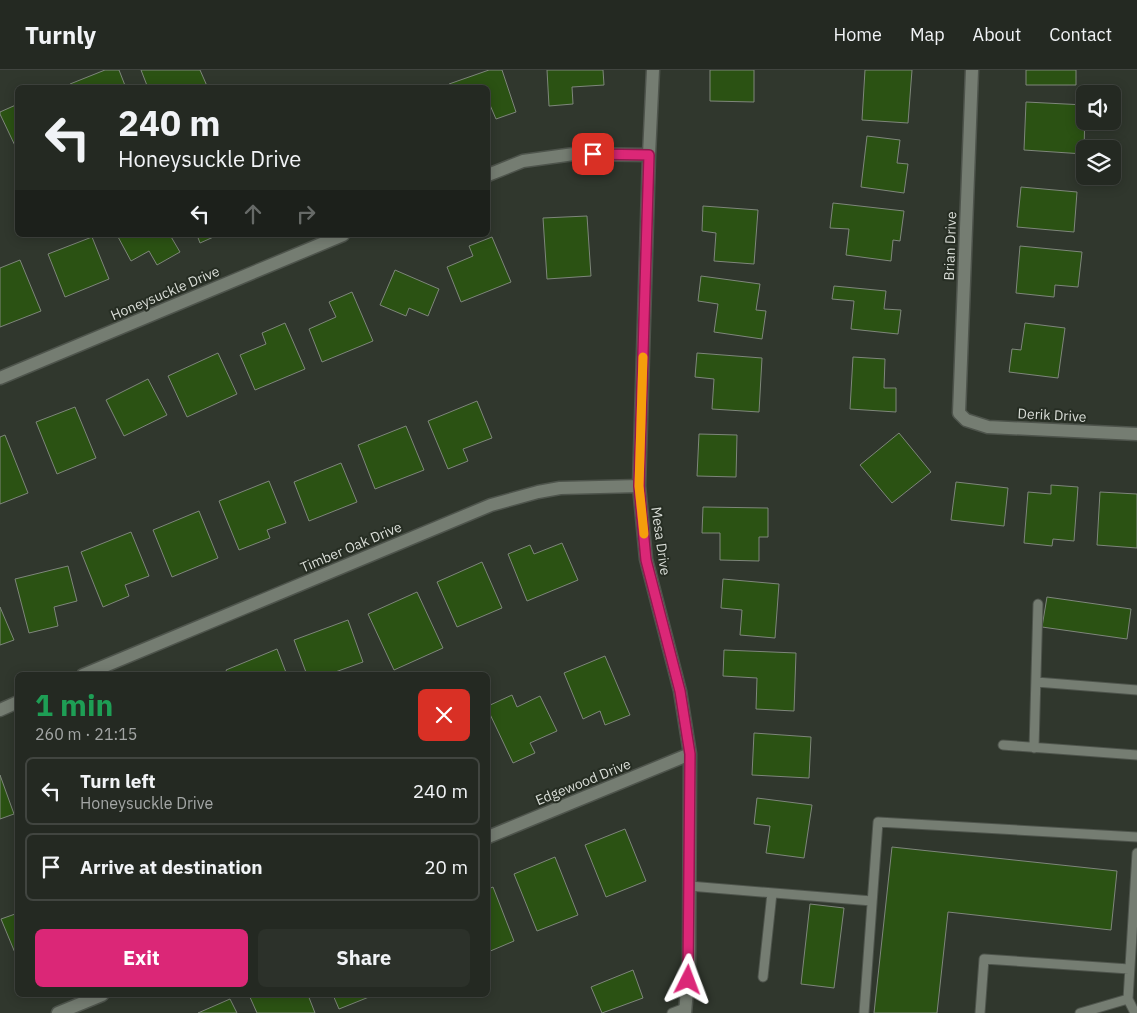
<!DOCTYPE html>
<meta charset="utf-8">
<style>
body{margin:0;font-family:"IBM Plex Sans",sans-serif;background:#2c312a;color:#f1f3f6;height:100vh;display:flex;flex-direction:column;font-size:19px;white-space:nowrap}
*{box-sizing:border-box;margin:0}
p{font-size:16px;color:#a3a6a5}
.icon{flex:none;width:28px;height:28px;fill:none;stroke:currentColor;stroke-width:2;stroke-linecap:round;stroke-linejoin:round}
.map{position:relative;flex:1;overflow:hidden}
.drawer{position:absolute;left:15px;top:602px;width:475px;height:325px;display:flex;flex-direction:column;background:#242922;border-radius:8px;box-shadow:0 2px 12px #0003,0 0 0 1px #414540}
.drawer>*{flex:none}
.top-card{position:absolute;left:15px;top:15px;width:475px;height:152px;border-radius:8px;box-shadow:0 2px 12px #0003,0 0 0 1px #414540;background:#242922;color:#f1f3f6;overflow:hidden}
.fabs{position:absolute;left:1076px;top:15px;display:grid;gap:10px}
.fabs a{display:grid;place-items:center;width:45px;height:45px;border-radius:8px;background:#242922;box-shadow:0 2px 12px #0003,0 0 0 1px #414540;font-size:25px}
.pin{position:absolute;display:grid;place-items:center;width:42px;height:42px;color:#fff;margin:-21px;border-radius:10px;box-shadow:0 2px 8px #0006}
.me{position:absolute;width:55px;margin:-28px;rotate:3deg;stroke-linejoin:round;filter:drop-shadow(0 0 4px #0008)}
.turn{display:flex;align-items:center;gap:18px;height:105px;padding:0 20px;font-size:22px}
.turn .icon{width:65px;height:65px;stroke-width:2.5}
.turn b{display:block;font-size:35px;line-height:42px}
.lanes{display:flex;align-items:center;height:48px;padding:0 20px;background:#0003;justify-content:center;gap:25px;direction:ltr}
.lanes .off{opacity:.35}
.round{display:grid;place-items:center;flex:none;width:52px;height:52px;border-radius:8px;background:#2c312a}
.head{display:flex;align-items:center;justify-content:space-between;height:85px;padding:0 20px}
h1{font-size:30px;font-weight:700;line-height:38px;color:#1e9e55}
.action{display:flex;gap:10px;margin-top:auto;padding:10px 20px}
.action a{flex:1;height:58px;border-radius:8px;background:#db2777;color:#fff;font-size:20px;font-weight:700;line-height:58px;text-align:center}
.action a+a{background:#2c312a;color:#f1f3f6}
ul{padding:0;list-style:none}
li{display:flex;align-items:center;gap:15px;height:68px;margin:0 10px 8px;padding:0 10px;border:2px solid #414540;border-radius:8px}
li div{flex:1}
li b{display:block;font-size:19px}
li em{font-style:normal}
header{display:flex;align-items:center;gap:30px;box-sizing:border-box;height:70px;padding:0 25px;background:#242922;border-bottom:1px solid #414540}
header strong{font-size:24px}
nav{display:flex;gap:28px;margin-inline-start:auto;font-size:18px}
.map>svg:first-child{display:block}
</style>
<header>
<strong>Turnly</strong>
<nav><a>Home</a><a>Map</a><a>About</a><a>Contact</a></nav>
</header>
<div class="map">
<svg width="1137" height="943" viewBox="0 0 1137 943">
<rect width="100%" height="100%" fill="#30372d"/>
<path fill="#2b5213" stroke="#7e867b" d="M 105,0 L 119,0 L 126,18 L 72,18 L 70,14 Z
M 141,0 L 200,0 L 207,16 L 204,18 L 148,18 Z
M 489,0 L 502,0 L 516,42 L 496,49 L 490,35 L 488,36 L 488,18 L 451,18 L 449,14 Z
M 547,0 L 603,0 L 604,15 L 572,17 L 573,34 L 549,36 Z
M 710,0 L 754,0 L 754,32 L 710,31 Z
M 865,0 L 912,0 L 908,53 L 862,50 Z
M 1026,0 L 1076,0 L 1076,15 L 1026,15 Z
M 1026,32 L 1085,35 L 1084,84 L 1024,80 Z
M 18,34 L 18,82 L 0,44 L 0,42 Z
M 867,66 L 900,70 L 897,93 L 908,94 L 904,123 L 861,117 Z
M 1021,117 L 1077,122 L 1074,162 L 1017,157 Z
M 833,133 L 904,141 L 900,171 L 893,170 L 891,191 L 846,185 L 849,159 L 830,158 Z
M 703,136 L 758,140 L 754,194 L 714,191 L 716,163 L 702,161 Z
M 587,146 L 591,206 L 547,209 L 543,148 Z
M 117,165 L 170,165 L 180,182 L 157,195 L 149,181 L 131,191 Z
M 197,165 L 218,165 L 200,173 Z
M 92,167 L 109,209 L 65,227 L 48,184 Z
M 492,167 L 511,212 L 461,232 L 447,197 L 473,186 L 469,176 Z
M 1020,176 L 1082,182 L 1078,217 L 1055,215 L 1054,227 L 1016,223 Z
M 20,190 L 41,241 L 0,257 L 0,198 Z
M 395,200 L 439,219 L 428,246 L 409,238 L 406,246 L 380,235 Z
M 701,206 L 760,214 L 756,240 L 766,241 L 762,269 L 714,262 L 718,234 L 698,231 Z
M 834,216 L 886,221 L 884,239 L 901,240 L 898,264 L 851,259 L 854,231 L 832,229 Z
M 352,222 L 373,271 L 322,292 L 309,259 L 336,247 L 329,232 Z
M 285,253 L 305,299 L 255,320 L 240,285 L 266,274 L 262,263 Z
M 1025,253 L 1065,258 L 1058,308 L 1009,302 L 1012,279 L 1021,280 Z
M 218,283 L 237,324 L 187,347 L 168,306 Z
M 697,283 L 762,288 L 759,342 L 712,339 L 714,309 L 695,307 Z
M 853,287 L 885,289 L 884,318 L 896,318 L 896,342 L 850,339 Z
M 148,309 L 167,345 L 124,366 L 106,330 Z
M 477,331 L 492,368 L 463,379 L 468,391 L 448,399 L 428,351 Z
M 75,337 L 96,388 L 57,404 L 36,352 Z
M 406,356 L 424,400 L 375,419 L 358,375 Z
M 899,363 L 931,402 L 892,433 L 860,395 Z
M 699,364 L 737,365 L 736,407 L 697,406 Z
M 5,365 L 28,423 L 0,434 L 0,367 Z
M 341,393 L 357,432 L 309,451 L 294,412 Z
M 269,411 L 286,453 L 267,460 L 270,468 L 239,480 L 219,431 Z
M 956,412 L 1008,418 L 1004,456 L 951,450 Z
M 1051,415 L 1078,417 L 1074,471 L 1053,469 L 1052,476 L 1024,473 L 1028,422 L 1051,424 Z
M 1100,422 L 1137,424 L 1137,478 L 1097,475 Z
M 703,437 L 768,438 L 768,467 L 759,467 L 759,491 L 720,490 L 720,463 L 702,463 Z
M 199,441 L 218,488 L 172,507 L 153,460 Z
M 131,462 L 149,506 L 125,515 L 129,526 L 103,537 L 81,482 Z
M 562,473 L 578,510 L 527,531 L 508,484 L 530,475 L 534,484 Z
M 482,492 L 502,538 L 457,557 L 437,512 Z
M 68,496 L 77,531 L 54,537 L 58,556 L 29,563 L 15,509 Z
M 723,509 L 779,514 L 775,568 L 740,565 L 742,540 L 721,538 Z
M 417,522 L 443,578 L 394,600 L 368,544 Z
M 1047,527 L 1131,539 L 1127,569 L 1042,557 Z
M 0,537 L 14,570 L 0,575 Z
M 348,550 L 363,592 L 327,605 L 327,603 L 321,605 L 307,605 L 294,570 Z
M 277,579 L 287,605 L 228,605 L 226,600 Z
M 724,580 L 796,583 L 794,641 L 756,639 L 757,608 L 723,606 Z
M 605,586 L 630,645 L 605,655 L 600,641 L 583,649 L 564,603 Z
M 512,625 L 517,637 L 540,626 L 557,661 L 530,673 L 535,683 L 513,693 L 488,640 L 488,636 Z
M 754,663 L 811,667 L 809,708 L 752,705 Z
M 0,705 L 14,744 L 0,749 Z
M 757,728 L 812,735 L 804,788 L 766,783 L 770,756 L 754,754 Z
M 625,759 L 646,811 L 606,827 L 585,775 Z
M 892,777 L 1117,801 L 1111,860 L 948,842 L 937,943 L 874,943 Z
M 555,787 L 578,845 L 537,861 L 514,804 Z
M 493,817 L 514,871 L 488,882 L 488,819 Z
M 810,834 L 844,838 L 834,918 L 801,914 Z
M 18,843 L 18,890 L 1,849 Z
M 633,900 L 643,928 L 602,943 L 591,917 Z
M 249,925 L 308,925 L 315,943 L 257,943 Z
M 333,925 L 374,925 L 339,939 Z
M 230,929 L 237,943 L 198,943 Z"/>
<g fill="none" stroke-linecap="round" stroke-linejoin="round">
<defs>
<path id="service" d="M 1036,612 L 1137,620
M 1003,675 L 1137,685
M 1034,678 L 1038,534
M 689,816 L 872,831
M 763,907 L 772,823
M 672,943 L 685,938
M 864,943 L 878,752 L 1137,767
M 980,943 L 984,889 L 1129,899
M 1080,943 L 1128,929
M 1135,943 L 1128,929 L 1137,783"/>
<path id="minor" d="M 653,0 L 649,85 L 639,416 L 646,489 L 680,621 L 690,684 L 689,896 L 685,943
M 972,0 L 959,343 L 966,350 L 988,357 L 1137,364
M 488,105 L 523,91 L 574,84 L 649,85
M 0,308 L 343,165
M 83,605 L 491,435 L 538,422 L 560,418 L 639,416
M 0,640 L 18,632
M 488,767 L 690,684
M 58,943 L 102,925"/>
</defs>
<use href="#service" stroke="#4e544c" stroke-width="11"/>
<use href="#minor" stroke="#4e544c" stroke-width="15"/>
<use href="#service" stroke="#757d72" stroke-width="9"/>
<use href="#minor" stroke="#757d72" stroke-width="12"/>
</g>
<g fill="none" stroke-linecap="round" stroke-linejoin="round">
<defs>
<path id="route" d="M 593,84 L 649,85 L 639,416 L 646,490 L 680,621 L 690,684 L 688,910"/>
</defs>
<use href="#route" stroke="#8e194d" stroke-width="12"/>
<use href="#route" stroke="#db2777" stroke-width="9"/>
<path stroke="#f59e0b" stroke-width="9" d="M 643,287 L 639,416 L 644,464"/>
</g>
<g text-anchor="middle" stroke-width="4" stroke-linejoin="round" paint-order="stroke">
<g font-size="14" fill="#daded8" stroke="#262d23">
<text transform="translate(950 176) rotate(-88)" y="5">Brian Drive</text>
<text transform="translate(165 223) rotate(-23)" y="5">Honeysuckle Drive</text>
<text transform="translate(1052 345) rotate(3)" y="5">Derik Drive</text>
<text transform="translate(661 471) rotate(82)" y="5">Mesa Drive</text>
<text transform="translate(351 477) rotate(-23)" y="5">Timber Oak Drive</text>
<text transform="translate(583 712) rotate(-22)" y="5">Edgewood Drive</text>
</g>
</g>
</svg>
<div class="fabs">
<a><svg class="icon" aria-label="sound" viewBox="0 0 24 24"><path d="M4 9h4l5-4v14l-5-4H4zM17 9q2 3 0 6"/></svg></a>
<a><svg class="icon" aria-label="layers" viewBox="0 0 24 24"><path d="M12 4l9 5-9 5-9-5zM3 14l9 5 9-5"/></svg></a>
</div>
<div class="pin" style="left:593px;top:84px;background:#d93025"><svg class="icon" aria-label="arrive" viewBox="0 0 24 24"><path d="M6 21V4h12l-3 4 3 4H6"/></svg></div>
<svg class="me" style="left:688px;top:910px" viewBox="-20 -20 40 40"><path d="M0-17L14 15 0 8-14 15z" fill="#db2777" stroke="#fff" stroke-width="4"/></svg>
<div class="top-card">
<div class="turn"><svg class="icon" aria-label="left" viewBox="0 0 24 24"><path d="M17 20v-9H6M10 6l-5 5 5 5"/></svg><div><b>240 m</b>Honeysuckle Drive</div></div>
<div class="lanes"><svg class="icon" aria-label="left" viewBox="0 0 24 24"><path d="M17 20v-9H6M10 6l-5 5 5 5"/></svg><svg class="icon off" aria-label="ahead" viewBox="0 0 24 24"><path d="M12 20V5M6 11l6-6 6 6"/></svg><svg class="icon off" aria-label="right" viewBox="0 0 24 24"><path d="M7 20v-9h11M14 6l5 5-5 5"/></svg></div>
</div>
<section class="drawer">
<div class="head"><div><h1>1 min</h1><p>260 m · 21:15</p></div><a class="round" style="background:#d93025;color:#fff"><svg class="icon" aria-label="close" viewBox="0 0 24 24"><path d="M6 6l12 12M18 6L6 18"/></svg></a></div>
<ul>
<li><svg class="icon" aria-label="left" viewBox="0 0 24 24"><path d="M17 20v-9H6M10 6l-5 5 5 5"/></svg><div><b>Turn left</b><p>Honeysuckle Drive</p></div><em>240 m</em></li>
<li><svg class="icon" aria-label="arrive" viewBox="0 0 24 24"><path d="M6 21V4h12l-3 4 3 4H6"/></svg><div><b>Arrive at destination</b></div><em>20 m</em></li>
</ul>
<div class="action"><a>Exit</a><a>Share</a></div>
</section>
</div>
